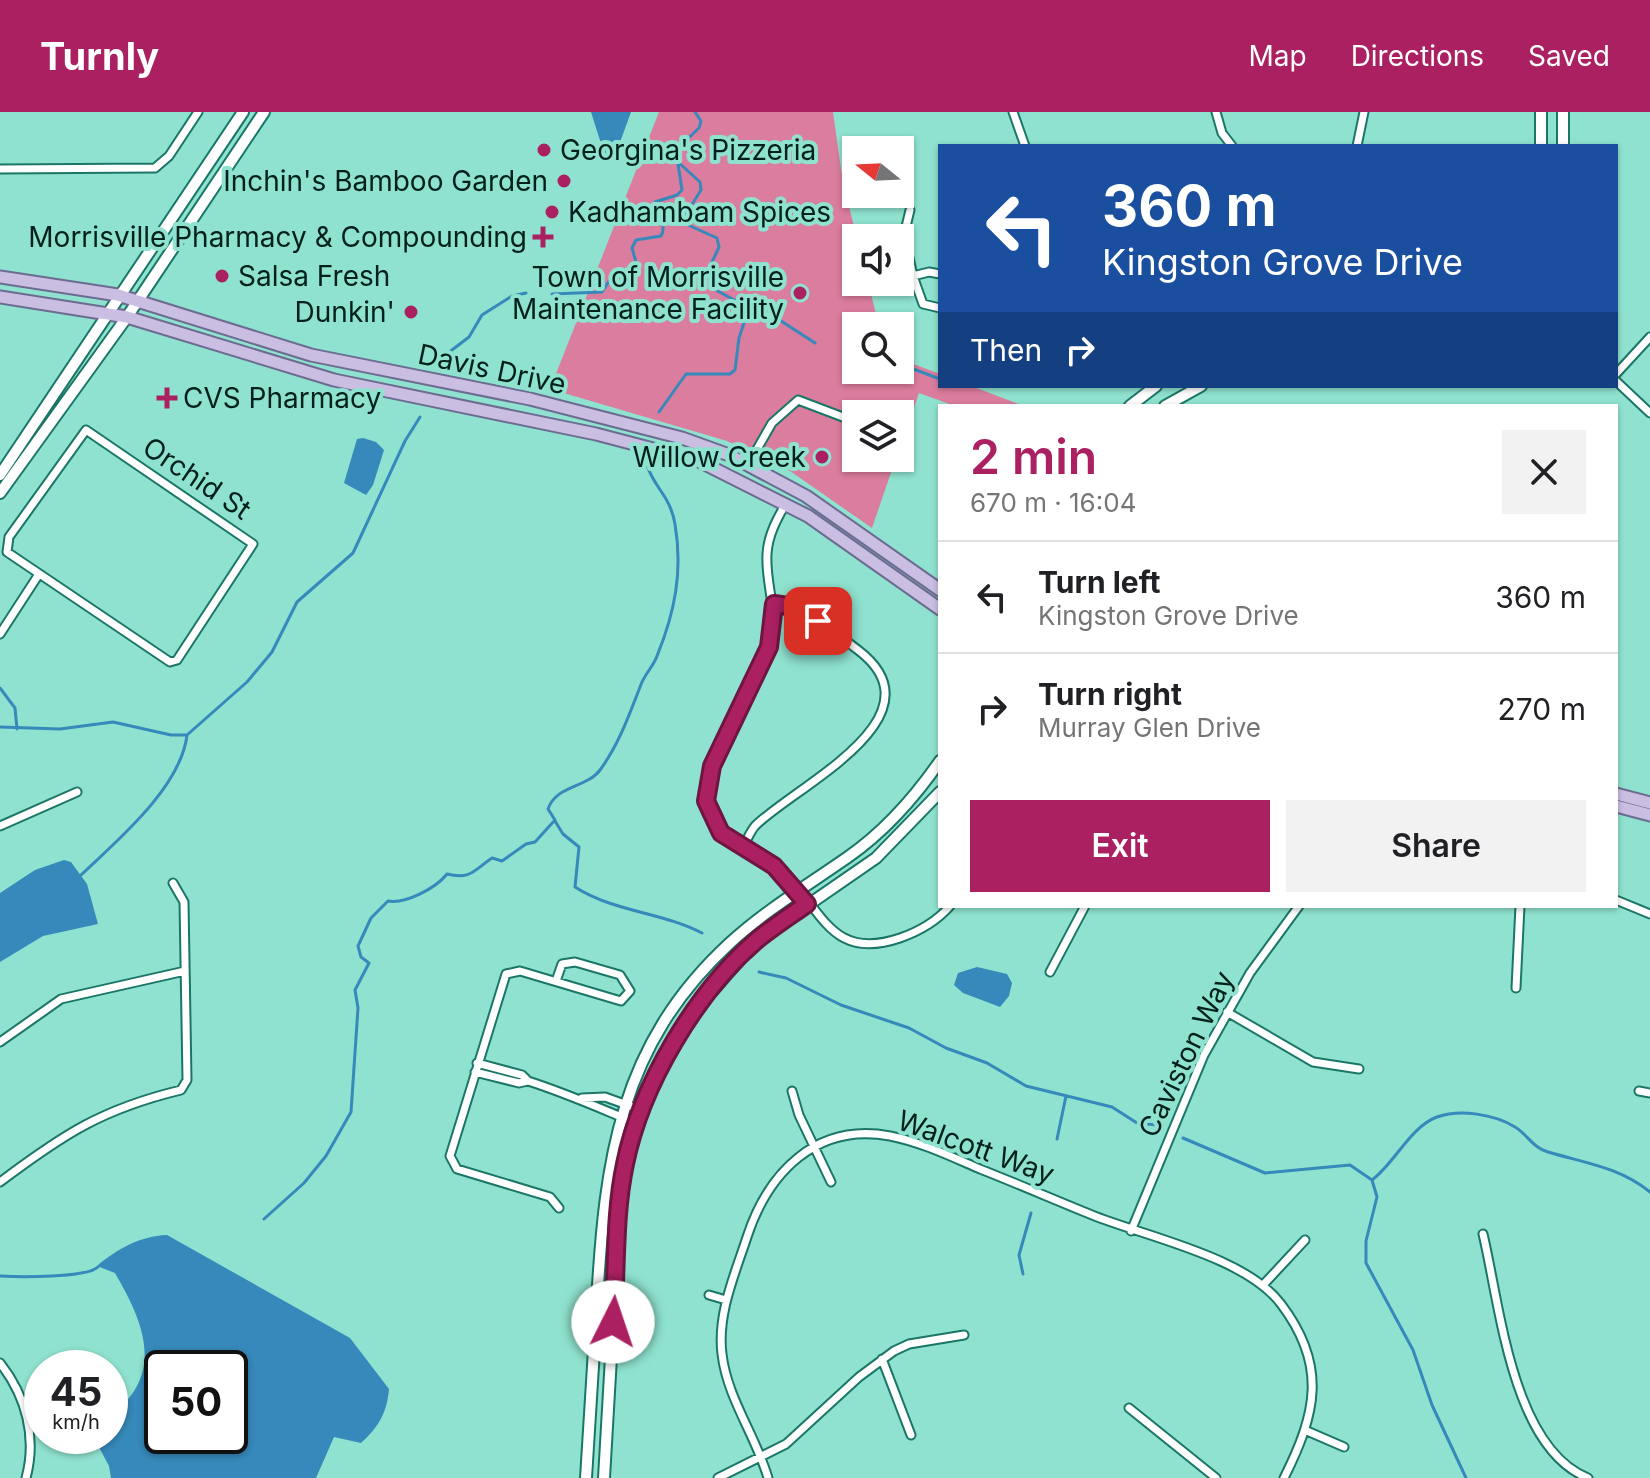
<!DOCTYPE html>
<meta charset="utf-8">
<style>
body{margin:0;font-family:Inter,sans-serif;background:#f2f2f2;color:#202124;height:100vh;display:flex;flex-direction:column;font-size:30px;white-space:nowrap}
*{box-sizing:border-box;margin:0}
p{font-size:26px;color:#757577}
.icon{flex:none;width:44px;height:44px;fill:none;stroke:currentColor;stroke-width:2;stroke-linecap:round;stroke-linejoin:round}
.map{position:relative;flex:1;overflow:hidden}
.sheet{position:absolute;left:938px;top:292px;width:680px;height:504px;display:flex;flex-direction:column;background:#fff;border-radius:0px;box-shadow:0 2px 6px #0004}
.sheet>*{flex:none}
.banner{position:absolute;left:938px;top:32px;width:680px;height:244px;border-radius:0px;box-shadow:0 2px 6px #0004;background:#1a4fa0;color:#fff;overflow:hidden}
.needle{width:52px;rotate:288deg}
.controls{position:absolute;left:842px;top:24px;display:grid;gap:16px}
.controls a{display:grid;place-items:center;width:72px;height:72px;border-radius:0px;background:#fff;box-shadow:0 2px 6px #0004;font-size:40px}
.speed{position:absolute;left:24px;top:1238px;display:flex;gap:16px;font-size:40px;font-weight:700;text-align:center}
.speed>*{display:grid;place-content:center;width:104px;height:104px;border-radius:50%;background:#fff;box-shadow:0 2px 6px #0004;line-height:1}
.speed small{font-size:20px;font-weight:400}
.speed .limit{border:4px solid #111;border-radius:12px;background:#fff;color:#111}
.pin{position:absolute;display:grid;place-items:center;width:68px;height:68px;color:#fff;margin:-34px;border-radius:16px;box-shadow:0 4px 12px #0006}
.me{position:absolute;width:88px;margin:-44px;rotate:4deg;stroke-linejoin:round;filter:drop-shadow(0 0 6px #0008)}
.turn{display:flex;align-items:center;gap:28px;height:168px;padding:0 32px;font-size:36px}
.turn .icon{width:104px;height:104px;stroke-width:2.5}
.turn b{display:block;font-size:56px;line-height:68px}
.then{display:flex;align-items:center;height:76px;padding:0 32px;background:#0003;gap:16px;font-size:30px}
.round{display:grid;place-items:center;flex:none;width:84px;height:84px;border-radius:0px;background:#f2f2f2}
.headline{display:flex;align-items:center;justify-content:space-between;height:136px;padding:0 32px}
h1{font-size:48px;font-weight:600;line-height:60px;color:#ab2061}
.cta{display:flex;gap:16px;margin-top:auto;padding:16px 32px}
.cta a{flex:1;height:92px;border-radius:0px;background:#ab2061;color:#fff;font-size:32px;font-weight:600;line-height:92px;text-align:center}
.cta a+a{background:#f2f2f2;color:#202124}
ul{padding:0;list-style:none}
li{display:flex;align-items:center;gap:24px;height:112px;padding:0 32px;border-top:2px solid #e0e0e0}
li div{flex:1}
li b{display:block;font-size:30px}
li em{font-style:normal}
header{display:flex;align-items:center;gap:48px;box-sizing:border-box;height:112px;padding:0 40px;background:#ab2061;color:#fff}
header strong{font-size:38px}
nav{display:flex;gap:44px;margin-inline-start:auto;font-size:28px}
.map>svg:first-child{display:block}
</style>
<header>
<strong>Turnly</strong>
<nav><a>Map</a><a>Directions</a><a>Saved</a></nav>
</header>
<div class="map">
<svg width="1650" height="1366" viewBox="0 0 1650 1366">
<rect width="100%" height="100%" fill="#8fe2cf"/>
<path fill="#db7d9e" d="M 659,0 L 833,0 L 843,71 L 857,126 L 856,170 L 868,170 L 879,214 L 856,214 L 856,258 L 900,258 L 900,247 L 940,262 L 940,274 L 971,274 L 1024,294 L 955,294 L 919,281 L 900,336 L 900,302 L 856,302 L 856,346 L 896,346 L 872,416 L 790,359 L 727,329 L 550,277 Z"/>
<path fill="#3689ba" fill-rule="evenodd" d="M 591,0 L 631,0 L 615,44 L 604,41 Z
M 363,326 L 376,330 L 384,338 L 373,373 L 366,383 L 344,371 L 357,327 Z
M 64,748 L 71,750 L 87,772 L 98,812 L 43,824 L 0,850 L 0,781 L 35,758 Z
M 977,855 L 1007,862 L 1012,871 L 1009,884 L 1000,895 L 963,881 L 954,873 L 958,861 Z
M 167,1123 L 350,1226 L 389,1277 C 387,1300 379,1315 361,1331 L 334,1325 L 316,1366 L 111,1366 L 109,1354 L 93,1324 L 110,1324 L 110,1304 C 166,1262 144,1211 115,1161 L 97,1154 C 117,1137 140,1124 167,1123 ZM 162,1256 L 230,1256 L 230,1324 L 162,1324 Z"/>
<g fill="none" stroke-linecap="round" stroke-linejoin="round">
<path stroke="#3689ba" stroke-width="3" d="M 552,182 L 602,180 L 615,160 L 633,156 L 636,150 L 632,136 L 636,128 L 661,124 C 667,113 659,105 653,95 L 655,90 L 677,83 L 682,78 L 678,52
M 749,196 L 775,205 L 815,231
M 445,249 L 448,241 L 469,225 L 482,203 L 512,184 L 526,181
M 900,252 L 940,267
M 659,300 L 686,262 L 730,262 L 735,258 L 739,226 L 749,196 L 714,177 L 707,161 L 719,135 L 717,126 L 688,113 L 686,102 L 701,78 L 700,70 L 678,50 L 677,37 L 699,16 L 701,9 L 695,0
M 0,576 L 15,596 L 17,617
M 0,615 L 60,617 L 113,610 L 171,623 L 187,623 L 247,570 L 272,540 L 297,490 L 353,441 L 405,329 L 420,305
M 555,709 L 563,722 L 579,735 L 575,775 C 614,800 662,800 702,821
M 81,763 C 118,728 181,675 187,623
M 759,860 L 786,866 L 841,893 L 909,916 L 946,936 L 987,951 L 1026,974 L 1112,995 L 1137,1011 L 1157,1013
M 1183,1026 L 1265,1061 L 1350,1053 L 1372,1068 L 1377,1085 L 1366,1129 L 1366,1151 L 1413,1238 L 1432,1293 L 1466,1366
M 1057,1027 L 1066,984
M 1372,1068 C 1395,1051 1410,1015 1437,1005 C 1460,997 1494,1002 1515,1015 C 1527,1022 1533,1036 1548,1040 C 1585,1051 1619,1055 1650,1080
M 264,1107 L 304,1071 L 326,1044 L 351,1000 L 358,896 L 355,878 L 369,851 L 361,845 L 358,834 L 371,806 L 388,789 C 406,792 436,776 447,762 C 471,768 474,758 492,746 L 502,749 L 526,732 L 535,730 L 555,708 L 548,697 C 556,673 587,676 600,658 C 620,631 630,600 642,570 C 646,561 654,553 657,544 C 675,500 683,459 675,412 C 670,383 654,376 647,353
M 1023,1162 L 1019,1143 L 1031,1101
M 0,1164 C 19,1165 86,1166 98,1155"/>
<defs>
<path id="street" d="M 1013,0 L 1025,34
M 1216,0 L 1222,21 L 1232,34
M 1357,34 L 1364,0
M 0,57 L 155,56 L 169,44 L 198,0
M 910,98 L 904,123 L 913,164 L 929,160 L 940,162
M 913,164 L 923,192 L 940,196
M 1616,262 L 1650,225
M 1616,269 L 1650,301
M 86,318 L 253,432 L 177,548 L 170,550 L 7,440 L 9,425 Z
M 748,353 L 772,311 L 798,288 L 856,310
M 786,391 C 777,407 768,423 767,442 C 765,475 781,504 768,537 C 752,579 699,649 707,693 C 713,729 751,736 776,755 C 822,790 826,851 900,826 C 920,819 936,810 950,794
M 0,522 L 39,462
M 0,714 L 77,680
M 743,735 C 747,728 750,720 755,714 C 795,674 946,605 858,538 C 833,519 807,494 774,492
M 1616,788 L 1650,802
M 1050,860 L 1085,794
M 556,869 L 562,852 L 575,850 L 620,863 L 630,879 L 621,889 L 520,859 L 506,862 L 450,1044 L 457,1057 L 550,1085 L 559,1096
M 1516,876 L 1520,794
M 1227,900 L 1313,950 L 1359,957
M 0,930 L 61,887 L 185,859
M 477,951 L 522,963 L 528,969 C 566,981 599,996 636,1011
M 475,960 L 519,971 L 528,969
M 792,979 L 799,1003 L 831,1070
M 1639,979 L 1650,981
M 582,986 L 605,985 L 641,998
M 0,1070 C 64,1022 102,997 181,978 L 187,968 L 184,790 L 173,771
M 1131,1119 L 1204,943 L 1250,861 L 1299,794
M 1483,1122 C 1500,1193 1512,1336 1588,1366
M 1264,1172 L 1305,1128
M 709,1183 L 726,1188
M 882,1247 L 911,1323
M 0,1251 C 26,1284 37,1325 26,1366
M 1129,1296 L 1216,1366
M 1307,1319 L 1344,1335
M 718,1366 L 786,1332 L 859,1265 L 894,1239 L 909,1232 L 964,1223
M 768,1366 C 756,1324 727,1286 722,1242 C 717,1202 735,1162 747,1125 C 768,1061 816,1010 890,1024 C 921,1030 952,1045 980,1057 C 1018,1072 1055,1088 1092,1103 C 1147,1125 1246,1145 1281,1192 C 1328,1254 1316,1302 1284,1366"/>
<path id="secondary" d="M 1541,0 L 1541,34
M 1563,0 L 1563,34
M 1130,294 L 1156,274
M 1165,294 L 1201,274
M 0,363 L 243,0
M 0,381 L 127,205 L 264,0
M 586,1366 C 590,1307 593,1249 597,1190 C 605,1049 619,933 730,831 C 766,798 808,773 848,745 C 884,720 915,685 940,649
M 604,1366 L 620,1090 L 631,1027 L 654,969 L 678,924 L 702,891 L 756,829 L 876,746 L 940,680"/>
<path id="primary" d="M 0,165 L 118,183 L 311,243 L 530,287 L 682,326 L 729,343 L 806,384 L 940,478
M 0,185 L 127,205 L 334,268 L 596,322 L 699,349 L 808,404 L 940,497
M 1616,682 L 1650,691
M 1616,694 L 1650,703"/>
</defs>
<use href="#street" stroke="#1a7666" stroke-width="11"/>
<use href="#secondary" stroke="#1a7666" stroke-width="14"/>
<use href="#primary" stroke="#6c6b91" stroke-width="15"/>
<use href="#street" stroke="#fff" stroke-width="7"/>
<use href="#secondary" stroke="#fff" stroke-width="10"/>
<use href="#primary" stroke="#cabee3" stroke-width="11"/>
</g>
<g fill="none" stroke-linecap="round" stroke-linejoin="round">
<defs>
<path id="route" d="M 613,1210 C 617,1158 614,1103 625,1052 C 641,973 696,880 757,828 C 773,815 790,804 807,792 L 774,754 L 721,721 L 706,689 L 712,654 L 769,535 L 774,492 L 795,495 L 818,509"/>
</defs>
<use href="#route" stroke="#6f153f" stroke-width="20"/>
<use href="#route" stroke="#ab2061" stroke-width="14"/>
</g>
<g fill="#ab2061" stroke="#8fe2cf" stroke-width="3">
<circle cx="544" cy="38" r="8"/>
<circle cx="564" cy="69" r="8"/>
<circle cx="552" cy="100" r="8"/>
<path d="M539 113h8v8h8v8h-8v8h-8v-8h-8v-8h8z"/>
<circle cx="222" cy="164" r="8"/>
<circle cx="800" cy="181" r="8"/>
<circle cx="411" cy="200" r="8"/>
<path d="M163 274h8v8h8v8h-8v8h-8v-8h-8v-8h8z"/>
<circle cx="822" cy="345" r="8"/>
</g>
<g text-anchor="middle" stroke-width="8" stroke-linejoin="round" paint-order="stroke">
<g font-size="28" fill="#00211b" stroke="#8fe2cf" text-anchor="end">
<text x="560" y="48" text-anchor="start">Georgina's Pizzeria</text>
<text x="548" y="79">Inchin's Bamboo Garden</text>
<text x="568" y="110" text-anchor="start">Kadhambam Spices</text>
<text x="527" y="135">Morrisville Pharmacy &amp; Compounding</text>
<text x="238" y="174" text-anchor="start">Salsa Fresh</text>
<text x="784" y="175">Town of Morrisville<tspan x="784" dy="32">Maintenance Facility</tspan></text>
<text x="395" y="210">Dunkin'</text>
<text x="183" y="296" text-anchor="start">CVS Pharmacy</text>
<text x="806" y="355">Willow Creek</text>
</g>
<g font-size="28" fill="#00211b" stroke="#8fe2cf">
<text transform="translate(492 257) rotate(12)" y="10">Davis Drive</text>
<text transform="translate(197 366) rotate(34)" y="10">Orchid St</text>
<text transform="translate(1186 942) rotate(-64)" y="10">Caviston Way</text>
<text transform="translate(976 1035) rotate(20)" y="10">Walcott Way</text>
</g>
</g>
</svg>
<div class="controls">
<a><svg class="needle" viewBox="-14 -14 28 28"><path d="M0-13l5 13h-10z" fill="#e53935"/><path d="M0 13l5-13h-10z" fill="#757577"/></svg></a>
<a><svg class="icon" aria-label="sound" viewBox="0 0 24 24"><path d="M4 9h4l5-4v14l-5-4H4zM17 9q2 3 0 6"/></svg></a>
<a><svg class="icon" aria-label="search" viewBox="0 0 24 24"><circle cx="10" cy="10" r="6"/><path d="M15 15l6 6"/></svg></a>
<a><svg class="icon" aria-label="layers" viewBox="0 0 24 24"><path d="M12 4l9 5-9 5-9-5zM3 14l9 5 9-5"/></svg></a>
</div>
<div class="speed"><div>45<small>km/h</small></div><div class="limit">50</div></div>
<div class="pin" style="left:818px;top:509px;background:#d93025"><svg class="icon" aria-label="arrive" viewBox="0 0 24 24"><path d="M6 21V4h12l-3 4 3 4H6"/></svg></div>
<svg class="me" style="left:613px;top:1210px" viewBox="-20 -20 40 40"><circle r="19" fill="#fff"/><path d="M0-13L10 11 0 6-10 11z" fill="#ab2061"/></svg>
<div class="banner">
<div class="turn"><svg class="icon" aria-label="left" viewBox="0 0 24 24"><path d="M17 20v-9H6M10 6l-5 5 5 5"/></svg><div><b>360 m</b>Kingston Grove Drive</div></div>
<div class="then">Then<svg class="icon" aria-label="right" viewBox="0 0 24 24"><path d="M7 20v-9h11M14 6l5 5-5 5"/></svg></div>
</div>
<section class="sheet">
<div class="headline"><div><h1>2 min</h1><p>670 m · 16:04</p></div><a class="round"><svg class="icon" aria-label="close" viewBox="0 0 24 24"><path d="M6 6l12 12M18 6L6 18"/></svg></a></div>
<ul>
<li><svg class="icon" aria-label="left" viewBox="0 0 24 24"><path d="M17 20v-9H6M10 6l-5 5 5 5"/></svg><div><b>Turn left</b><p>Kingston Grove Drive</p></div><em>360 m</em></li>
<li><svg class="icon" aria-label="right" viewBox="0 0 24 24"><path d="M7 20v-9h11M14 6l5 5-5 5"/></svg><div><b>Turn right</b><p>Murray Glen Drive</p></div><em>270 m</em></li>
</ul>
<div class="cta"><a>Exit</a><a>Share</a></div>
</section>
</div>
